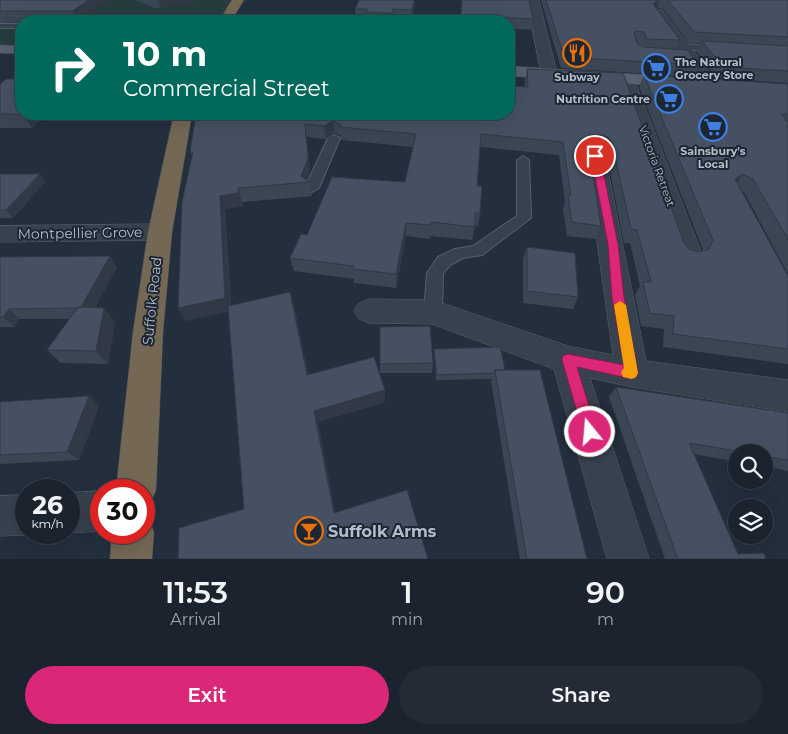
<!DOCTYPE html>
<style>
body{margin:0;font-family:Montserrat,sans-serif;background:#242b36;color:#f1f3f6;height:100vh;display:flex;flex-direction:column;font-size:19px;white-space:nowrap}
*{box-sizing:border-box;margin:0}
p{font-size:16px;color:#a0a4aa}
.icon{flex:none;width:28px;height:28px;fill:none;stroke:currentColor;stroke-width:2;stroke-linecap:round;stroke-linejoin:round}
.map{position:relative;height:559px;overflow:hidden}
.sheet{display:flex;flex-direction:column;background:#1b232e;flex:1}
.sheet>*{flex:none}
.top-card{position:absolute;left:15px;top:15px;width:500px;height:105px;border-radius:20px;box-shadow:0 5px 20px #0002,0 0 0 1px #39404a;background:#00695c;color:#fff;overflow:hidden}
.buttons{position:absolute;left:728px;top:444px;display:grid;gap:10px}
.buttons a{display:grid;place-items:center;width:45px;height:45px;border-radius:50%;background:#1b232e;box-shadow:0 5px 20px #0002,0 0 0 1px #39404a;font-size:25px}
.speed{position:absolute;left:15px;top:479px;display:flex;gap:10px;font-size:25px;font-weight:700;text-align:center}
.speed>*{display:grid;place-content:center;width:65px;height:65px;border-radius:50%;background:#1b232e;box-shadow:0 5px 20px #0002,0 0 0 1px #39404a;line-height:1}
.speed small{font-size:12px;font-weight:400}
.speed .limit{border:8px solid #d22;background:#fff;color:#111}
.pin{position:absolute;display:grid;place-items:center;width:42px;height:42px;color:#fff;margin:-21px;border:2px solid #fff;border-radius:50%;box-shadow:0 1px 5px #0007}
.me{position:absolute;width:55px;margin:-28px;rotate:343deg;stroke-linejoin:round;filter:drop-shadow(0 0 4px #0008)}
.turn{display:flex;align-items:center;gap:18px;height:105px;padding:0 25px;font-size:22px}
.turn .icon{width:65px;height:65px;stroke-width:2.5}
.turn b{display:block;font-size:35px;line-height:42px}
.eta{display:flex;justify-content:space-evenly;align-items:center;height:85px;text-align:center}
.eta b{font-size:30px;font-weight:600;line-height:35px}
.primary-button{display:flex;gap:10px;margin-top:auto;padding:10px 25px}
.primary-button a{flex:1;height:58px;border-radius:30px;background:#db2777;color:#fff;font-size:20px;font-weight:600;line-height:58px;text-align:center}
.primary-button a+a{background:#242b36;color:#f1f3f6}
.map>svg:first-child{display:block}
</style>
<div class="map">
<svg width="788" height="559" viewBox="0 0 788 559">
<rect width="100%" height="100%" fill="#242f3e"/>
<path fill="#263c3f" d="M 0,0 L 238,0 L 225,21 L 21,21 L 21,50 L 0,49 Z"/>
<g fill="none" stroke-linecap="round" stroke-linejoin="round">
<defs>
<path id="lane" d="M 0,24 L 21,24 L 21,28 L 0,28 Z
M 682,44 L 721,46 L 725,49 L 721,52 L 679,49 L 679,45 Z
M 334,135 L 340,138 L 319,188 L 312,192 L 307,191 L 305,188 L 328,138 Z
M 523,156 L 529,160 L 531,218 L 482,255 L 463,258 L 450,265 L 443,274 L 442,312 L 439,317 L 433,319 L 427,317 L 424,312 L 427,273 L 438,257 L 455,249 L 473,246 L 517,216 L 517,160 Z"/>
<path id="street" d="M 527,0 L 539,0 L 557,73 L 555,76 L 543,76 L 541,73 Z
M 657,9 L 662,10 L 716,80 L 718,84 L 716,88 L 704,88 L 651,13 Z
M 626,74 L 632,76 L 634,79 L 702,254 L 698,261 L 689,263 L 680,261 L 676,254 L 618,79 L 620,76 Z
M 595,150 L 602,152 L 605,156 L 646,361 L 788,380 L 788,412 L 632,387 L 590,378 L 649,559 L 607,559 L 554,369 L 432,324 L 369,323 L 359,319 L 354,311 L 359,303 L 369,299 L 433,300 L 568,346 L 613,355 L 585,156 L 588,152 Z
M 160,224 L 169,226 L 172,232 L 169,238 L 160,240 L 0,242 L 0,226 Z
M 101,491 L 101,531 L 69,533 L 67,532 L 69,493 Z
M 26,495 L 26,532 L 33,532 L 26,535 L 0,536 L 0,496 Z"/>
<path id="primary" d="M 0,45 L 21,46 L 21,54 L 0,53 Z
M 509,66 L 679,77 L 685,78 L 687,82 L 685,86 L 679,87 L 509,76 Z"/>
<path id="highway" d="M 232,0 L 244,0 L 231,21 L 219,21 Z
M 174,114 L 192,114 L 172,232 L 163,332 L 156,490 L 150,504 L 144,506 L 144,490 L 116,490 L 133,332 L 148,232 Z
M 144,516 L 148,517 L 154,532 L 152,559 L 110,559 L 112,532 L 144,532 Z"/>
</defs>
<use href="#lane" stroke="#565f6c" stroke-width="2"/>
<use href="#street" stroke="#565f6c" stroke-width="1"/>
<use href="#primary" stroke="#414a57" stroke-width="1"/>
<use href="#highway" stroke="#434c59" stroke-width="1"/>
<use href="#lane" fill="#38414e" fill-rule="evenodd"/>
<use href="#street" fill="#38414e" fill-rule="evenodd"/>
<use href="#primary" fill="#56606e" fill-rule="evenodd"/>
<use href="#highway" fill="#746855" fill-rule="evenodd"/>
</g>
<path fill="#3b4654" d="M 0,0 L 107,0 L 80,21 L 21,21 L 21,22 L 0,23 Z
M 135,0 L 197,0 L 161,8 L 154,8 Z
M 359,0 L 415,0 L 412,21 L 366,21 L 356,20 L 355,9 Z
M 462,0 L 533,19 L 531,30 L 509,28 L 509,21 L 460,21 Z
M 541,0 L 788,0 L 788,83 L 717,78 L 697,52 L 701,43 L 689,43 L 663,9 L 657,7 L 656,8 L 680,40 L 676,49 L 699,65 L 694,77 L 561,68 Z
M 527,69 L 623,73 L 683,241 L 689,249 L 699,252 L 703,250 L 639,87 L 644,75 L 788,84 L 788,274 L 744,192 L 742,191 L 788,276 L 788,364 L 663,347 L 664,329 L 641,326 L 635,295 L 640,286 L 630,243 L 624,243 L 607,156 L 603,150 L 596,148 L 589,150 L 601,226 L 595,239 L 567,236 L 563,209 L 565,202 L 559,155 L 480,147 L 477,186 L 480,213 L 478,227 L 475,226 L 472,240 L 430,236 L 430,239 L 406,236 L 396,288 L 354,283 L 354,279 L 294,271 L 290,258 L 307,235 L 405,182 L 413,147 L 341,140 L 341,136 L 335,133 L 326,139 L 307,137 L 310,172 L 307,180 L 310,182 L 312,196 L 242,202 L 243,206 L 225,209 L 231,305 L 294,305 L 308,375 L 385,402 L 318,422 L 335,512 L 428,559 L 244,509 L 228,311 L 185,321 L 192,156 L 190,152 L 196,114 L 525,87 L 525,81 Z
M 0,84 L 21,114 L 48,114 L 32,128 L 0,128 Z
M 0,174 L 40,174 L 45,182 L 13,218 L 0,218 Z
M 527,247 L 578,297 L 573,309 L 523,303 L 523,259 Z
M 110,256 L 117,267 L 95,308 L 115,322 L 108,364 L 61,363 L 47,350 L 70,319 L 19,319 L 14,327 L 0,327 L 0,257 Z
M 434,349 L 505,370 L 587,559 L 520,559 L 491,381 L 492,379 L 436,380 L 434,354 Z
M 433,363 L 432,373 L 380,373 L 380,364 Z
M 616,387 L 788,413 L 788,471 L 764,466 L 764,452 L 736,452 L 736,462 L 694,454 L 738,554 L 766,559 L 665,559 L 609,397 Z
M 89,396 L 99,406 L 79,460 L 0,464 L 0,402 Z"/>
<path fill="#303945" d="M 88,0 L 107,0 L 80,21 L 78,21 L 73,11 Z
M 158,0 L 197,0 L 161,8 Z
M 414,0 L 415,0 L 412,21 L 412,10 Z
M 658,0 L 660,0 L 657,7 L 649,14 L 653,4 Z
M 23,114 L 48,114 L 32,128 Z
M 333,121 L 335,133 L 326,139 L 324,126 Z
M 305,124 L 307,137 L 310,172 L 306,183 L 301,176 Z
M 600,135 L 596,148 L 587,150 L 588,143 L 592,137 Z
M 40,174 L 45,182 L 13,218 L 6,210 Z
M 743,174 L 734,187 L 735,179 Z
M 238,188 L 243,206 L 225,209 L 231,311 L 185,321 L 178,308 L 220,196 Z
M 406,223 L 406,236 L 396,288 L 396,274 Z
M 110,256 L 117,267 L 89,319 L 80,308 Z
M 290,292 L 294,305 L 311,387 L 307,375 Z
M 104,308 L 115,322 L 108,364 L 96,351 Z
M 9,309 L 19,319 L 14,327 L 3,317 Z
M 385,390 L 385,402 L 318,422 L 337,521 L 334,513 L 314,411 Z
M 89,396 L 99,406 L 79,460 L 67,452 Z"/>
<path fill="#455162" stroke="#303945" d="M 0,0 L 88,0 L 73,11 L 0,11 Z
M 359,0 L 414,0 L 412,10 L 393,9 L 392,13 L 366,12 L 367,9 L 355,9 Z
M 462,0 L 529,0 L 533,19 L 465,16 L 461,14 Z
M 546,0 L 658,0 L 653,4 L 680,40 L 647,39 L 644,32 L 636,31 L 634,33 L 637,43 L 643,47 L 687,50 L 699,65 L 564,57 Z
M 668,0 L 788,0 L 788,37 L 694,32 Z
M 702,41 L 788,46 L 788,71 L 723,67 Z
M 527,69 L 623,73 L 683,241 L 689,249 L 699,252 L 709,249 L 713,240 L 644,75 L 788,84 L 788,114 L 781,114 L 788,123 L 788,126 L 786,126 L 788,128 L 788,239 L 753,179 L 743,174 L 735,179 L 788,276 L 788,349 L 673,334 L 674,316 L 650,313 L 643,282 L 651,282 L 637,230 L 631,229 L 612,143 L 608,137 L 600,135 L 592,137 L 588,143 L 601,226 L 572,222 L 568,195 L 571,196 L 563,142 L 481,134 L 477,186 L 482,186 L 480,213 L 475,213 L 475,227 L 431,222 L 431,225 L 406,223 L 396,274 L 353,269 L 354,266 L 290,258 L 301,234 L 307,235 L 332,177 L 405,182 L 416,134 L 340,127 L 340,124 L 333,121 L 324,126 L 305,124 L 308,159 L 301,176 L 310,182 L 238,188 L 238,193 L 220,196 L 225,298 L 178,308 L 182,202 L 193,152 L 190,152 L 196,114 L 509,114 L 509,86 L 528,87 Z
M 6,79 L 21,79 L 21,114 L 24,114 L 0,114 L 0,84 Z
M 0,174 L 40,174 L 6,210 L 0,210 Z
M 527,247 L 575,253 L 578,297 L 527,291 Z
M 110,256 L 81,307 L 78,307 L 77,308 L 9,309 L 3,317 L 0,317 L 0,257 Z
M 290,292 L 307,375 L 374,357 L 385,390 L 314,411 L 334,513 L 407,490 L 428,559 L 178,559 L 179,528 L 244,509 L 228,306 Z
M 78,307 L 104,308 L 96,351 L 47,350 Z
M 430,326 L 433,363 L 380,364 L 380,327 Z
M 500,347 L 505,370 L 495,370 L 494,373 L 437,375 L 434,349 Z
M 495,370 L 540,370 L 587,559 L 527,559 Z
M 616,387 L 788,413 L 788,460 L 764,456 L 764,452 L 743,452 L 689,443 L 738,554 L 764,553 L 766,559 L 678,559 Z
M 89,396 L 67,452 L 0,455 L 0,402 Z"/>
<path fill="#db2777" stroke="#8e194d" d="M 595,153 L 600,156 L 618,244 L 624,297 L 638,373 L 636,377 L 632,379 L 577,367 L 597,432 L 595,437 L 590,439 L 585,437 L 583,432 L 562,360 L 563,356 L 568,354 L 624,365 L 612,297 L 608,244 L 591,156 Z"/>
<path fill="#f59e0b" d="M 620,301 L 626,305 L 638,373 L 636,377 L 632,379 L 623,377 L 621,372 L 624,368 L 614,305 Z"/>
<defs>
<symbol id="restaurant-ring" viewBox="-11 -11 22 22"><circle r="9.5" fill="#1d2633" stroke="#e8710a" stroke-width="1.5"/><path d="M-5-6h1v4h1v-4h1v4h1v-4h1v5L-1.5 .5V6h-2V.5L-5-1ZM5-6V6H3V1.5H1.5Q1.5-4 5-6Z" fill="#e8710a"/></symbol>
<symbol id="supermarket-ring" viewBox="-11 -11 22 22"><circle r="9.5" fill="#1d2633" stroke="#3f7fe0" stroke-width="1.5"/><path d="M-6-5.5h2.5l.6 2H6L4.5 2H-2.5L-4.4-4H-6ZM-1.5 3.2a1.3 1.3 0 1 0 .1 0ZM3 3.2a1.3 1.3 0 1 0 .1 0Z" fill="#3f7fe0"/></symbol>
<symbol id="bar-ring" viewBox="-11 -11 22 22"><circle r="9.5" fill="#1d2633" stroke="#e8710a" stroke-width="1.5"/><path d="M-6-5H6L.8 .8V4.5H3.5V6h-7V4.5H-.8V.8Z" fill="#e8710a"/></symbol>
</defs>
<g fill-rule="evenodd">
<use href="#restaurant-ring" x="561" y="37" width="32" height="32"/>
<use href="#supermarket-ring" x="640" y="52" width="32" height="32"/>
<use href="#supermarket-ring" x="653" y="83" width="32" height="32"/>
<use href="#supermarket-ring" x="697" y="111" width="32" height="32"/>
<use href="#bar-ring" x="293" y="515" width="32" height="32"/>
</g>
<g text-anchor="middle" stroke-width="4" stroke-linejoin="round" paint-order="stroke">
<g font-size="11" font-weight="bold" fill="#b4bcc9" stroke="#1d2633">
<text x="675" y="66" text-anchor="start">The Natural<tspan x="675" dy="13">Grocery Store</tspan></text>
<text x="577" y="81">Subway</text>
<text x="650" y="103" text-anchor="end">Nutrition Centre</text>
<text x="713" y="155">Sainsbury's<tspan x="713" dy="13">Local</tspan></text>
</g>
<g font-size="11" fill="#b4bcc9" stroke="#1d2633">
<text transform="translate(657 166) rotate(70)" y="4">Victoria Retreat</text>
</g>
<g font-size="14" fill="#b4bcc9" stroke="#1d2633">
<text transform="translate(80 233) rotate(-1)" y="5">Montpellier Grove</text>
<text transform="translate(152 301) rotate(-84)" y="5">Suffolk Road</text>
</g>
<g font-size="16" font-weight="bold" fill="#b4bcc9" stroke="#1d2633" text-anchor="start">
<text x="328" y="537">Suffolk Arms</text>
</g>
</g>
</svg>
<div class="buttons">
<a><svg class="icon" aria-label="search" viewBox="0 0 24 24"><circle cx="10" cy="10" r="6"/><path d="M15 15l6 6"/></svg></a>
<a><svg class="icon" aria-label="layers" viewBox="0 0 24 24"><path d="M12 4l9 5-9 5-9-5zM3 14l9 5 9-5"/></svg></a>
</div>
<div class="speed"><div>26<small>km/h</small></div><div class="limit">30</div></div>
<div class="pin" style="left:595px;top:156px;background:#d93025"><svg class="icon" aria-label="arrive" viewBox="0 0 24 24"><path d="M6 21V4h12l-3 4 3 4H6"/></svg></div>
<svg class="me" style="left:590px;top:432px" viewBox="-20 -20 40 40"><circle r="17" fill="#db2777" stroke="#fff" stroke-width="3"/><path d="M0-11L8 9 0 5-8 9z" fill="#fff"/></svg>
<div class="top-card">
<div class="turn"><svg class="icon" aria-label="right" viewBox="0 0 24 24"><path d="M7 20v-9h11M14 6l5 5-5 5"/></svg><div><b>10 m</b>Commercial Street</div></div>
</div>
</div>
<section class="sheet">
<div class="eta">
<div><b>11:53</b><p>Arrival</p></div>
<div><b>1</b><p>min</p></div>
<div><b>90</b><p>m</p></div>
</div>
<div class="primary-button"><a>Exit</a><a>Share</a></div>
</section>
